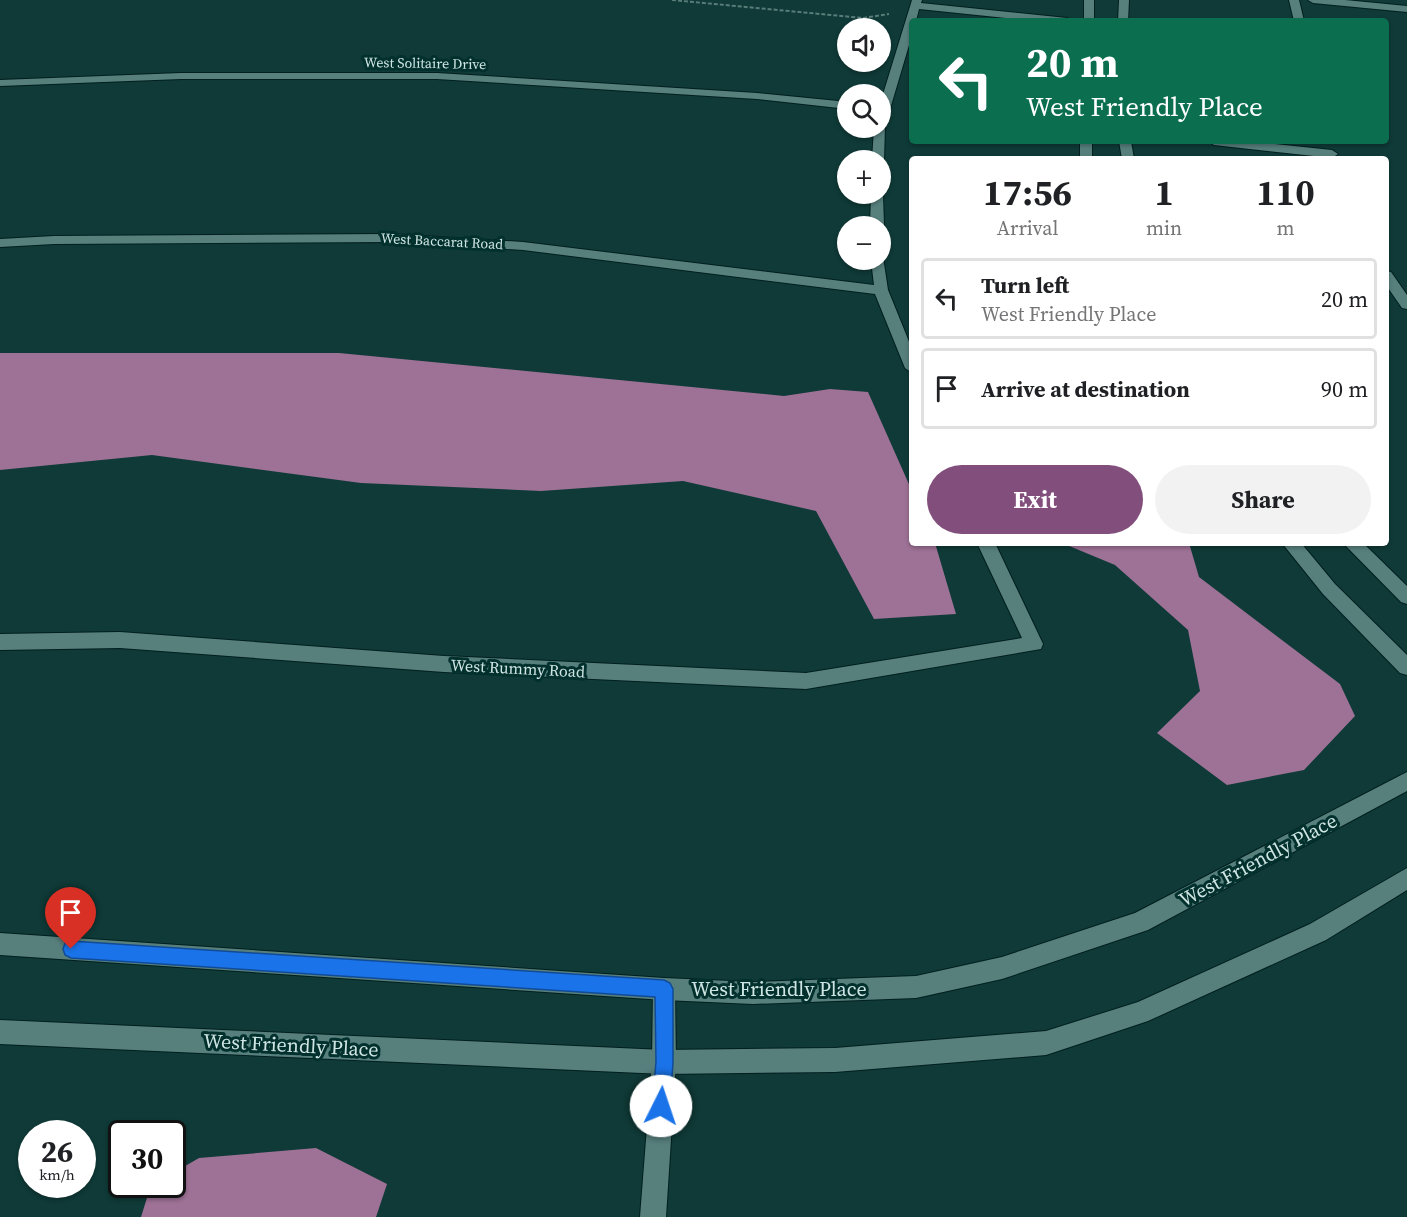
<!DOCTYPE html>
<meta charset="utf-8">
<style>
body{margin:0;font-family:"Source Serif 4",serif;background:#f2f2f2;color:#202124;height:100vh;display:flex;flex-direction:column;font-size:22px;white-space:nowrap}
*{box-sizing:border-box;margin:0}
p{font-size:20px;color:#757577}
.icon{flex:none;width:33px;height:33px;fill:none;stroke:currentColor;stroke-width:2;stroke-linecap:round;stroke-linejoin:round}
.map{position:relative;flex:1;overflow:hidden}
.sheet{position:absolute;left:909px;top:156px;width:480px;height:390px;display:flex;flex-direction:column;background:#fff;border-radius:6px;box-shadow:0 2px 4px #0004}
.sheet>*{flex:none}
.top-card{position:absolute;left:909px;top:18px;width:480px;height:126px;border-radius:6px;box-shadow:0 2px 4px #0004;background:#0b6e4f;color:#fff;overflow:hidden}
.controls{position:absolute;left:837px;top:18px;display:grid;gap:12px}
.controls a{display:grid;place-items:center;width:54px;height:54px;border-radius:50%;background:#fff;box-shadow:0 2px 4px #0004;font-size:30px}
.speed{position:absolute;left:18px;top:1120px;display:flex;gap:12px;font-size:30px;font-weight:700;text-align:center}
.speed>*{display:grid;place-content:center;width:78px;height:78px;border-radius:50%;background:#fff;box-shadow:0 2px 4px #0004;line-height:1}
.speed small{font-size:15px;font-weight:400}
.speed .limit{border:3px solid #111;border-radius:9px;background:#fff;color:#111}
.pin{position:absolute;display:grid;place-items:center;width:51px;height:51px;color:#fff;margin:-62px -26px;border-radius:50% 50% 50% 0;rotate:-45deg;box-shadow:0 0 6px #0007}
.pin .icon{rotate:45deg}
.me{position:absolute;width:66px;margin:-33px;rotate:4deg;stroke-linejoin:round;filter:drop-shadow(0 0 4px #0008)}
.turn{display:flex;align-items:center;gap:21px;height:126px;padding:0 18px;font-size:27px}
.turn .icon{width:78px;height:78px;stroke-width:2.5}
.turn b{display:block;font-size:42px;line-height:51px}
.eta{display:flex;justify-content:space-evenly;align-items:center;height:102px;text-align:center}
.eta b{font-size:36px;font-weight:700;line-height:42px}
.cta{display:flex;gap:12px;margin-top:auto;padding:12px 18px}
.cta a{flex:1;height:69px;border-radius:36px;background:#824f7c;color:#fff;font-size:24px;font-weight:700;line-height:69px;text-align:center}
.cta a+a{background:#f2f2f2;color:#202124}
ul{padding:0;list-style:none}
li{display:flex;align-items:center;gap:18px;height:81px;margin:0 12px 9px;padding:0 6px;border:3px solid #e0e0e0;border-radius:6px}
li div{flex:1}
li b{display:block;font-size:22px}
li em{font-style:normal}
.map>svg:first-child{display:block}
</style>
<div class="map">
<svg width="1407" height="1217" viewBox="0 0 1407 1217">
<rect width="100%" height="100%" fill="#0f3a37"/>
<path fill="#9e7296" d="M 0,353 L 339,353 L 784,396 L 830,389 L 868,392 L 912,491 L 912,543 L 935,543 L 956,614 L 874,619 L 816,511 L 683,481 L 541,491 L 361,483 L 152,455 L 0,470 Z
M 1062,543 L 1189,543 L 1199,577 L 1340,684 L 1355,716 L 1304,770 L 1227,785 L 1157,733 L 1200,691 L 1188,630 L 1115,565 Z
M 316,1148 L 387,1184 L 376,1217 L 141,1217 L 151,1185 L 172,1185 L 173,1173 L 199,1158 Z"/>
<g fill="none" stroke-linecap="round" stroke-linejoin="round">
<defs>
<path id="minor" d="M 912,0 L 922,0 L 921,3 L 1067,18 L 1072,21 L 1035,21 L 919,9 L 916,21 L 912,21 L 912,35 L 885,126 L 884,160 L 880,163 L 880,160 L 872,160 L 874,128 L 880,128 L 880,104 Z
M 1289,0 L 1299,0 L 1304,21 L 1294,21 Z
M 1308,0 L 1345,0 L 1407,6 L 1407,12 L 1313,3 Z
M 181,73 L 437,73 L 757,93 L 848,102 L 848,109 L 757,99 L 437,79 L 181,79 L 0,86 L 0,80 Z
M 1208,141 L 1247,141 L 1332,150 L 1338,154 L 1332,158 L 1214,145 Z
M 880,191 L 883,194 L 884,226 L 880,229 L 880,226 L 870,226 L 871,194 L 880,194 Z
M 390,234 L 523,242 L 874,285 L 871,260 L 883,257 L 888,290 L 912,349 L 912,373 L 905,368 L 875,294 L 523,250 L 390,242 L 54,244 L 0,247 L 0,239 L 54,236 Z
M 1386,271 L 1391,272 L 1407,295 L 1407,309 L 1402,308 L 1386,285 Z
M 977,543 L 995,543 L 1043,644 L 1041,649 L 806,689 L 444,672 L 120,648 L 0,650 L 0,634 L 120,632 L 444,656 L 806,673 L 1022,638 Z
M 664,978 L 672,981 L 675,989 L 676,1062 L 666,1217 L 640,1217 L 652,1062 L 653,989 L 656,981 Z"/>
<path id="tertiary" d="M 1084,0 L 1094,0 L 1094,21 L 1084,21 Z
M 1119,0 L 1129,0 L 1128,21 L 1118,21 Z
M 1080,141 L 1092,141 L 1092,159 L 1080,159 Z
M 1119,141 L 1131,141 L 1134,159 L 1122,159 Z
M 1282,543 L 1301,543 L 1335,584 L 1407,655 L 1407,675 L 1400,673 L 1323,594 Z
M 1343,543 L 1363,543 L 1407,586 L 1407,604 L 1401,602 Z
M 1407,772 L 1407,791 L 1148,930 L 1002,979 L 916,998 L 753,1004 L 664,1000 L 0,955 L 0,933 L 664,978 L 753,982 L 916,976 L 1002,957 L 1135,913 Z
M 1407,868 L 1407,890 L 1326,940 L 1148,1021 L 1046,1055 L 835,1072 L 664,1074 L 0,1044 L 0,1020 L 664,1050 L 835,1048 L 1046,1031 L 1138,1002 L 1310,924 Z"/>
</defs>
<use href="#minor" stroke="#011f1e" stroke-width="2"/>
<use href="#tertiary" stroke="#011f1e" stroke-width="2"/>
<path stroke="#597c79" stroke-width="2" stroke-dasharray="4 2" stroke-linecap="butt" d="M 672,0 L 863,18 L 889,14"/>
<use href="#minor" fill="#57807d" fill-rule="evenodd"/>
<use href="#tertiary" fill="#57807d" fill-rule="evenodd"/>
</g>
<path fill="#1a73e8" stroke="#114b97" stroke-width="1.5" d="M 71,941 L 664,980 L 670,983 L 673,989 L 673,1062 L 670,1106 L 668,1113 L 661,1115 L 655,1113 L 652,1106 L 656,1062 L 655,997 L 71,958 L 65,955 L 63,949 L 65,943 Z"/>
<g text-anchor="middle" stroke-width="6" stroke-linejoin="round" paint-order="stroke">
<g font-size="14" fill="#cfe5e3" stroke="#02302d">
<text transform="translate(425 63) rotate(1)" y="5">West Solitaire Drive</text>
<text transform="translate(442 241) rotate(3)" y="5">West Baccarat Road</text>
</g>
<g font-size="16" fill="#cfe5e3" stroke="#02302d">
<text transform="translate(518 668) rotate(3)" y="6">West Rummy Road</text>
</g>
<g font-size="20" fill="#cfe5e3" stroke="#02302d">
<text transform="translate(1258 860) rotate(-28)" y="7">West Friendly Place</text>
<text x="779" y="996">West Friendly Place</text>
<text transform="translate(291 1045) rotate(3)" y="7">West Friendly Place</text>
</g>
</g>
</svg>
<div class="controls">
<a><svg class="icon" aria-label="sound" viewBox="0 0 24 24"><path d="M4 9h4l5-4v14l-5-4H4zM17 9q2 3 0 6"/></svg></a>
<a><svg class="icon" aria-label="search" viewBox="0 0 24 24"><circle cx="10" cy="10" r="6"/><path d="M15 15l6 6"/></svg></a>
<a>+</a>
<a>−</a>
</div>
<div class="speed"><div>26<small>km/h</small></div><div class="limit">30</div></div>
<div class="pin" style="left:71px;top:949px;background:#d93025"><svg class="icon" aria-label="arrive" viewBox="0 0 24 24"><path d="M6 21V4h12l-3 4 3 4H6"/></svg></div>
<svg class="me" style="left:661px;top:1106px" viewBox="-20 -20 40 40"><circle r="19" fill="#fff"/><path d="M0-13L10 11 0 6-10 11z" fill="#1a73e8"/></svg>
<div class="top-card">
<div class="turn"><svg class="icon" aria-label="left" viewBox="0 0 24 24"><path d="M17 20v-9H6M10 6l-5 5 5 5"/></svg><div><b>20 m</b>West Friendly Place</div></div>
</div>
<section class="sheet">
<div class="eta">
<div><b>17:56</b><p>Arrival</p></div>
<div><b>1</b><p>min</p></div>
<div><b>110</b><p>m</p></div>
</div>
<ul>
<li><svg class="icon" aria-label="left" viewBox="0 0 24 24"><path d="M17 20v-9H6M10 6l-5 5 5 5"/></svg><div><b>Turn left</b><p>West Friendly Place</p></div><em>20 m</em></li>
<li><svg class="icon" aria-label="arrive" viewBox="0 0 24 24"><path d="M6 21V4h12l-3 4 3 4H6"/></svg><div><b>Arrive at destination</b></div><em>90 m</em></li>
</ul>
<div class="cta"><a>Exit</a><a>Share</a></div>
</section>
</div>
